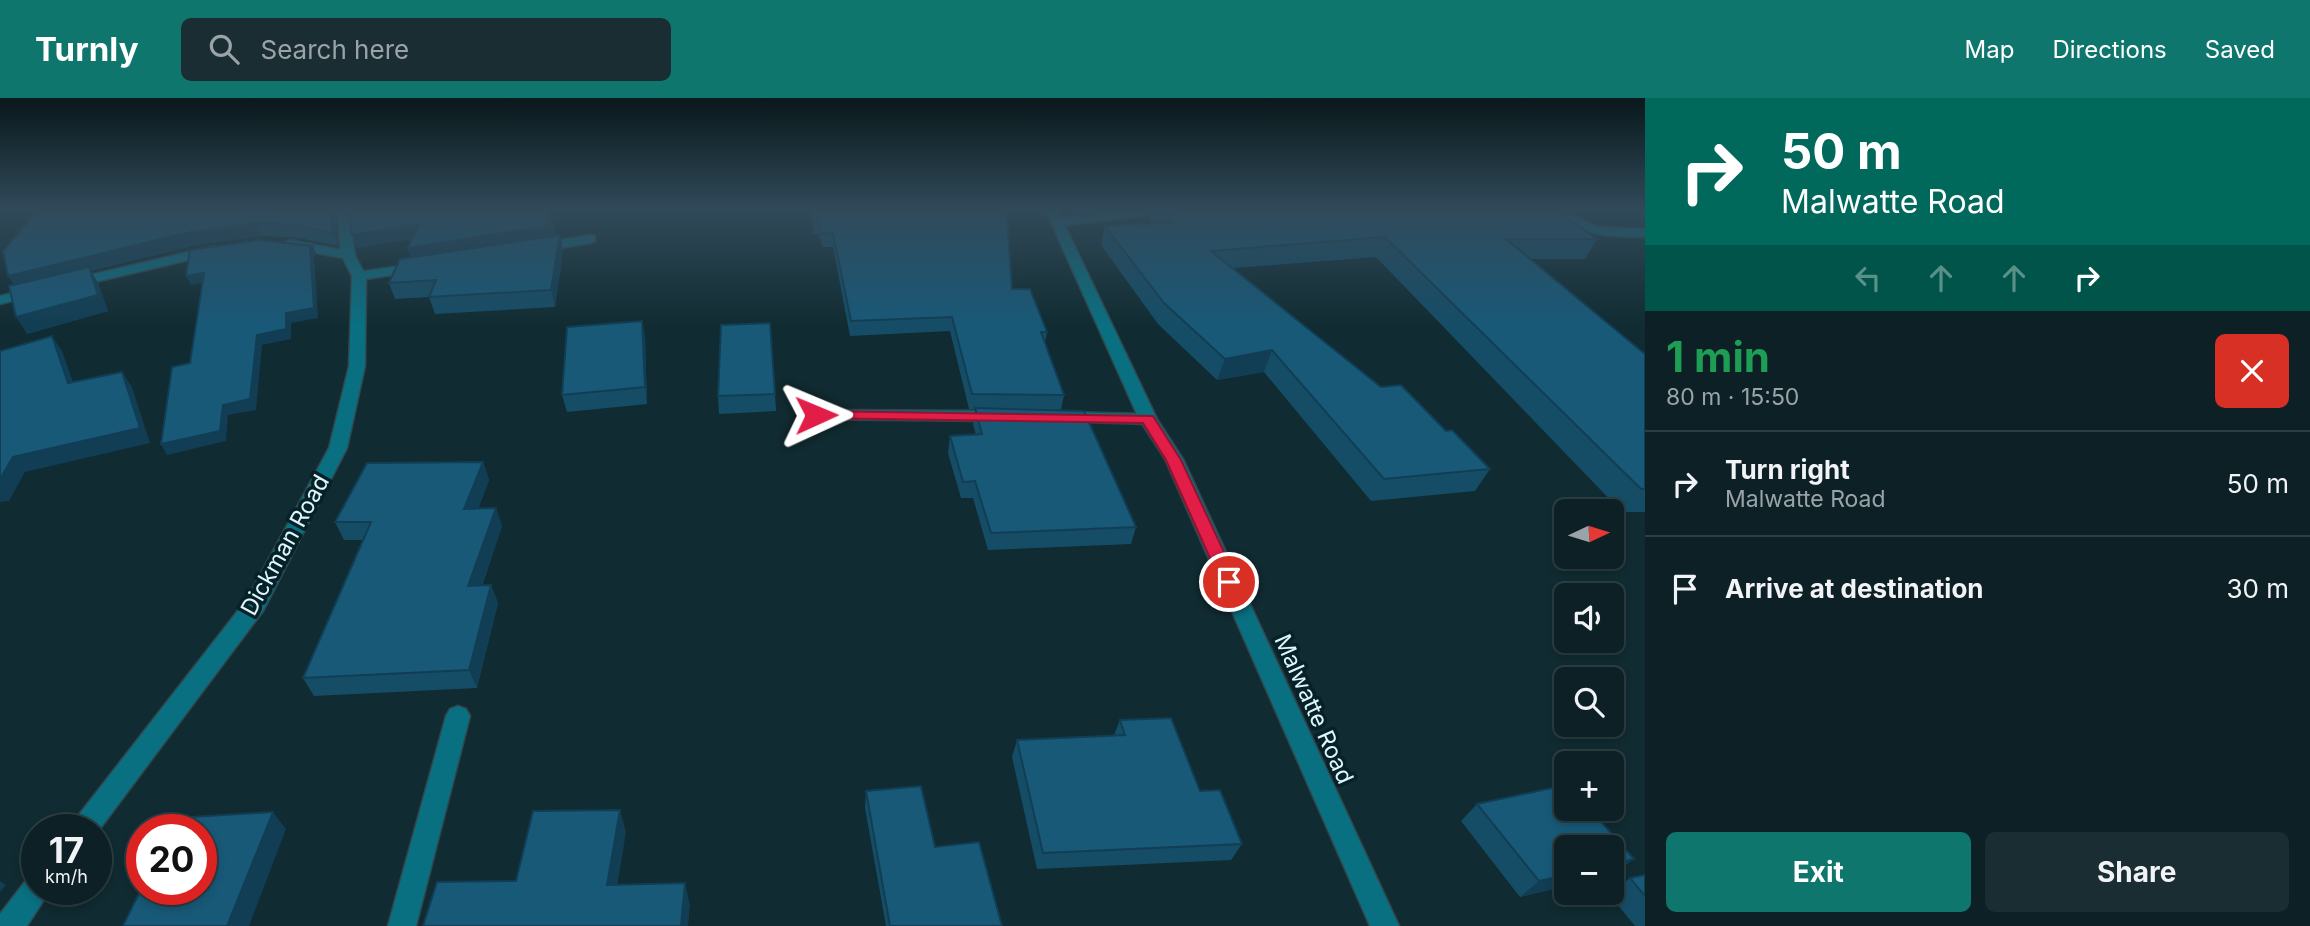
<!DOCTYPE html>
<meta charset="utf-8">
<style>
body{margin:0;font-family:Inter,sans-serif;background:#1a2d32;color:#f1f3f6;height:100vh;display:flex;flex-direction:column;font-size:26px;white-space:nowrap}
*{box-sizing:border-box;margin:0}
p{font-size:23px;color:#9aa3a7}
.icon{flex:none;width:38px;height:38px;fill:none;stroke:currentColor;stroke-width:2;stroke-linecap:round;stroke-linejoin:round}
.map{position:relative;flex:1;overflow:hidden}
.side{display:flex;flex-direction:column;background:#0c2025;width:665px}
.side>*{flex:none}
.banner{background:#00695c;color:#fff;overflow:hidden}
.needle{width:46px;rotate:86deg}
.controls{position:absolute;left:1554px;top:401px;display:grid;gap:14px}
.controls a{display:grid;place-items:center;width:70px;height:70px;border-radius:10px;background:#0c2025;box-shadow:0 4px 10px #0003,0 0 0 2px #2c3e42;font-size:35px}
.speed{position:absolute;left:21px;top:716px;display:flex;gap:14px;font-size:35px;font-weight:700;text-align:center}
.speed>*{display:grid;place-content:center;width:91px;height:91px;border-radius:50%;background:#0c2025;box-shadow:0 4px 10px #0003,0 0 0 2px #2c3e42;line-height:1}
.speed small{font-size:18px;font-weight:400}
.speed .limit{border:10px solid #d22;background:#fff;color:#111}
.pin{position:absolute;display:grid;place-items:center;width:60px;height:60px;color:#fff;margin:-30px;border:4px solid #fff;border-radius:50%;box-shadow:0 2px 7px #0007}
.me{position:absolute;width:77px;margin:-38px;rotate:89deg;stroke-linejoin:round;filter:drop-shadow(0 0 5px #0008)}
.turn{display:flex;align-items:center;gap:24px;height:147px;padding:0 21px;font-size:32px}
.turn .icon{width:91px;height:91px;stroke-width:2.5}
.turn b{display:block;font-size:49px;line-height:60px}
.lanes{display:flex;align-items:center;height:66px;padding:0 21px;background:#0003;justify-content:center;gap:35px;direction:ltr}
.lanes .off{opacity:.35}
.round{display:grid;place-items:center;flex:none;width:74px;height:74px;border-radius:10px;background:#1a2d32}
.headline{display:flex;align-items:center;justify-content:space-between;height:119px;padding:0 21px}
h1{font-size:42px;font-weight:700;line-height:52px;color:#1e9e55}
.action{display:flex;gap:14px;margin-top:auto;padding:14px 21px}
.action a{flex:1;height:80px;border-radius:10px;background:#0f766e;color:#fff;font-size:28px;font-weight:700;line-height:80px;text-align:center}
.action a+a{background:#1a2d32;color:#f1f3f6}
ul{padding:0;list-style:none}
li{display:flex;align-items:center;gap:21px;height:105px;padding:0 21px;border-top:2px solid #2c3e42}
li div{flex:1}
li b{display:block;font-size:26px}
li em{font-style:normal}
header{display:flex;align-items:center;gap:42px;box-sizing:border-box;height:98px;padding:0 35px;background:#0f766e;color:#fff}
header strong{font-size:33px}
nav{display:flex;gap:38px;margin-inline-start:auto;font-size:24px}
.search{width:490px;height:63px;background:#1a2d32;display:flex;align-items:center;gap:18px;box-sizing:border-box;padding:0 24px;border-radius:10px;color:#9aa3a7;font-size:26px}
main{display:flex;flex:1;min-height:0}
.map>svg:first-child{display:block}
</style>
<header>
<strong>Turnly</strong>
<div class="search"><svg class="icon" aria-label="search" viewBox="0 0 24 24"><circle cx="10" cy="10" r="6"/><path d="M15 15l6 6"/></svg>Search here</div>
<nav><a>Map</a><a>Directions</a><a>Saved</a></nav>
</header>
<main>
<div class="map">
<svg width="1645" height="828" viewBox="0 0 1645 828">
<rect width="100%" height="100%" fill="#102b31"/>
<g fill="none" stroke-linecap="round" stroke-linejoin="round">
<defs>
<path id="service" d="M 337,113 L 349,113 L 355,157 L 353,160 L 343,160 L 341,157 Z
M 1120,113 L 1153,113 L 1147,117 L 1058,128 L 1052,124 L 1058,120 Z
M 1551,113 L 1565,113 L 1598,129 L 1645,131 L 1645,139 C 1612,139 1575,138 1551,113 Z
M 590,137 L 595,138 L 595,144 L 537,154 L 530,150 L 537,146 Z
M 420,165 L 427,169 L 425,172 L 359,182 L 352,178 L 359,174 Z
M 816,312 L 1000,313 L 1009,318 L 1000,323 L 810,321 L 807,317 L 810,313 Z
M 1061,314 L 1148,316 L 1157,321 L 1148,326 L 1055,323 L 1052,319 Z
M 458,608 L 466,611 L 470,618 L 416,828 L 388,828 L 446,618 L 450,611 Z"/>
<path id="minor" d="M 289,142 L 353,154 L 366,178 L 365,268 L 347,350 L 263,513 L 96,736 L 96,732 L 70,732 L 74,723 L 247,501 L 329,350 L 349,268 L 352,178 L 343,160 L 284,149 L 282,146 Z
M 214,148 L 219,149 L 219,155 L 69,190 L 62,186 L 64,183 Z
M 36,189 L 41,190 L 41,196 L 0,206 L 0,198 Z
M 37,777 L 37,791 L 51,791 L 27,828 L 0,828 L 0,816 L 27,781 Z"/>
<path id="tertiary" d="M 1046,113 L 1058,113 L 1157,321 L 1183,361 L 1399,828 L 1370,828 L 1165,361 L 1139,321 Z"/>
</defs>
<use href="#service" stroke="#31454b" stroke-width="3"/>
<use href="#minor" stroke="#31454b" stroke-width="3"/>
<use href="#tertiary" stroke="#31454b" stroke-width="3"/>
<use href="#service" fill="#097082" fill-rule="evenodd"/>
<use href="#minor" fill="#097082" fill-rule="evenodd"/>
<use href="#tertiary" fill="#097082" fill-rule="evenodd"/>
</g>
<path fill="#154d67" d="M 37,113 L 335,113 L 338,148 L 300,140 L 263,138 L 196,147 L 91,173 L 98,185 L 108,213 L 27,236 L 14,186 L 8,178 Z
M 349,113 L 554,127 L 556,138 L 560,137 L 563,153 L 555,209 L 435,216 L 429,199 L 395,201 L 389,185 L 411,160 L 408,150 L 412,141 L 357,150 Z
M 812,113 L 1012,191 L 1047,234 L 1045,244 L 1064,297 L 1061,312 L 1136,429 L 1131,446 L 988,452 L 973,400 L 961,400 L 948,355 L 950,338 L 976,337 L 973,326 L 975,311 L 969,311 L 950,233 L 850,238 L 833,149 L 822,149 L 819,136 L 813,136 Z
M 1151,113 L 1558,113 L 1597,141 L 1585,161 L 1530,161 L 1645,256 L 1645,414 L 1622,414 L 1376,159 L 1233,170 L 1381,289 L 1446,333 L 1490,371 L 1475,393 L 1371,403 L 1264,274 L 1217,282 L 1158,226 L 1101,147 L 1105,128 L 1153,125 L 1149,121 Z
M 642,223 L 645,239 L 647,306 L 567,314 L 562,297 Z
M 775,296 L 776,313 L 719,316 L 718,298 Z
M 483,364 L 489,382 L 478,411 L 496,410 L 502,428 L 482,488 L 491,487 L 498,505 L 477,590 L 314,598 L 303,580 L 363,442 L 344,442 L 335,424 Z
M 1120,622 L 1200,693 L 1242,746 L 1231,762 L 1037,771 L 1012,659 L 1017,642 L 1114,637 Z
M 866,693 L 935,749 L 1002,828 L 886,828 L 865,710 Z
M 1477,706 L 1613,777 L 1520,799 L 1461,723 Z
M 1645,777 L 1645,828 L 1635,828 L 1609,796 L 1630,780 Z"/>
<path fill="#113e54" d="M 331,113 L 335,113 L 338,148 L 332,135 Z
M 257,125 L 263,138 L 196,147 L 91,173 L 98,185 L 108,213 L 27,236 L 16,219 L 17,191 L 8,178 L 190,134 Z
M 419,126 L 423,139 L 357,150 L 352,137 Z
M 554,127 L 556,140 L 412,163 L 408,150 Z
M 560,137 L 563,153 L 555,209 L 551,192 Z
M 313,148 L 317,157 L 314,158 L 318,220 L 291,225 L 291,241 L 262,247 L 256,312 L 228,317 L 226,343 L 167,357 L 161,346 L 223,307 L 257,237 L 286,215 L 310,149 Z
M 204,175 L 209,184 L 191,187 L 186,178 Z
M 642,223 L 645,239 L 647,306 L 645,289 Z
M 52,238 L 62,253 L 79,301 L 68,285 Z
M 1272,252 L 1264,274 L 1217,282 L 1225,261 Z
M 122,274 L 132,289 L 150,345 L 25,374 L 9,403 L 0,404 L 0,381 L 13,359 Z
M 483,364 L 489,382 L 470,429 L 464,411 Z
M 496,410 L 502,428 L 475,506 L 468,488 Z
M 491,487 L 498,505 L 477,590 L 469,572 Z
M 620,712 L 626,734 L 614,808 L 607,787 Z
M 273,714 L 286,731 L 249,828 L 227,828 Z
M 1634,761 L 1613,777 L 1612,777 L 1612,766 Z
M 1566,777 L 1566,788 L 1520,799 L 1539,783 Z
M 0,783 L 6,787 L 0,794 Z
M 685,785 L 690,807 L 688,828 L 681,828 Z"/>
<path fill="#185978" stroke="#113e54" stroke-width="2" d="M 37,113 L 331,113 L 332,135 L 295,127 L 257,125 L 190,134 L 8,178 L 3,153 Z
M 349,113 L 546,113 L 554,127 L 408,150 L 419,126 L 352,137 Z
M 812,113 L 1005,113 L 1007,121 L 1012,191 L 1030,191 L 1047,234 L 1041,234 L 1064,297 L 972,296 L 952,219 L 851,223 L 833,135 L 822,136 L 819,123 L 812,123 Z
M 1164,113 L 1558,113 L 1597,141 L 1506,141 L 1645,256 L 1645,391 L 1641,391 L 1385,139 L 1211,153 L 1381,289 L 1401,287 L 1446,333 L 1452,332 L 1490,371 L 1384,381 L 1272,252 L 1225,261 L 1164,205 L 1105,128 L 1174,124 Z
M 560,137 L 551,192 L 429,199 L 436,182 L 389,185 L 400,161 Z
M 259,142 L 313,148 L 310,149 L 314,210 L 286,215 L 286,231 L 257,237 L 250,301 L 223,307 L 220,333 L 161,346 L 172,269 L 190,265 L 204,175 L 186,178 L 190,152 Z
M 89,169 L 98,197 L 16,219 L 9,188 Z
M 642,223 L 645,289 L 562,297 L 567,229 Z
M 770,225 L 775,296 L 718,298 L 721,227 Z
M 52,238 L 68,285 L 122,274 L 140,330 L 13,359 L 0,381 L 0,253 Z
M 975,310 L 1084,313 L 1136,429 L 991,435 L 975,383 L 963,384 L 950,338 L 982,336 Z
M 483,364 L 464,411 L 496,410 L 468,488 L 491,487 L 469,572 L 303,580 L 371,424 L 335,424 L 367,365 Z
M 1171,620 L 1200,693 L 1220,692 L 1242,746 L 1043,755 L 1017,642 L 1125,637 L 1120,622 Z
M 1566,687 L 1566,710 L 1589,710 L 1634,761 L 1612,766 L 1612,749 L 1566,749 L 1566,777 L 1539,783 L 1477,706 Z
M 921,688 L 935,749 L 979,744 L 1002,828 L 890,828 L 866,693 Z
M 620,712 L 607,787 L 685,785 L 681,828 L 423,828 L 437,784 L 516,783 L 533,713 Z
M 273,714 L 227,828 L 123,828 L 142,789 L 142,791 L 201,791 L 201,732 L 170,732 L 175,720 Z
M 1645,777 L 1645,798 L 1630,780 Z"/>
<linearGradient id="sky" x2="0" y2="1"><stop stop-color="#09181b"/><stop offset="0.49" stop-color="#314a5a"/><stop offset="1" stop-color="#314a5a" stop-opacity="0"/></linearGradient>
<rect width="1645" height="229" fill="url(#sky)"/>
<path fill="#e11d48" stroke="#92132f" stroke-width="2" d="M 816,313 L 1153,318 L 1181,362 L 1238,484 L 1235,489 L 1223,489 L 1166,362 L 1143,325 L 811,320 L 811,314 Z"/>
<g text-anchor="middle" stroke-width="7" stroke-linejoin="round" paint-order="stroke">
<g font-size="23" fill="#dff7fc" stroke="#062127">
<text transform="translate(285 447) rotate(-61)" y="8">Dickman Road</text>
<text transform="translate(1314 611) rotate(66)" y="8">Malwatte Road</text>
</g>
</g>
</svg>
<div class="controls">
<a><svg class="needle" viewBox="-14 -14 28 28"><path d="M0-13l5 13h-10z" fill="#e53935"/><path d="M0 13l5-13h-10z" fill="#9aa3a7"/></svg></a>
<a><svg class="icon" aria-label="sound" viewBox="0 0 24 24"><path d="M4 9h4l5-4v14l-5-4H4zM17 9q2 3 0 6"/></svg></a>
<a><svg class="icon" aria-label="search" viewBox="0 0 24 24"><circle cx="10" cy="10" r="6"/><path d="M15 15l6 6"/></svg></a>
<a>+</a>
<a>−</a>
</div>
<div class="speed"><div>17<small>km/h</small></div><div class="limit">20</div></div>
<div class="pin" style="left:1229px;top:484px;background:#d93025"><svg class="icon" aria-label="arrive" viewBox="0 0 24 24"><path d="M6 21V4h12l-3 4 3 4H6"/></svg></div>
<svg class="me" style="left:816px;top:317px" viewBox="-20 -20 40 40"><path d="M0-17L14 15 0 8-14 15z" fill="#e11d48" stroke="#fff" stroke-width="4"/></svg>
</div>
<section class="side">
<div class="banner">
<div class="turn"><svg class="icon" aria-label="right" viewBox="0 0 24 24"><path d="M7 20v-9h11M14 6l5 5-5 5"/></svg><div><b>50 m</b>Malwatte Road</div></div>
<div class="lanes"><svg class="icon off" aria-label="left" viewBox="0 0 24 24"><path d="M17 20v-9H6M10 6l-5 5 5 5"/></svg><svg class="icon off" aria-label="ahead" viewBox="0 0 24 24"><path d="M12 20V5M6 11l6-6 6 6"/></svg><svg class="icon off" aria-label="ahead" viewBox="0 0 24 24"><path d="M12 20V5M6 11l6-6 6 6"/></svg><svg class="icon" aria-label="right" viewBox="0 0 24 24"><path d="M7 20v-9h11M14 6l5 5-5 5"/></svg></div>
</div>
<div class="headline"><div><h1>1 min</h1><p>80 m · 15:50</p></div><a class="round" style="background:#d93025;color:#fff"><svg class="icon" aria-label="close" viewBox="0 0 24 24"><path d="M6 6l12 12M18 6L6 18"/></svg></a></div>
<ul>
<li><svg class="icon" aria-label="right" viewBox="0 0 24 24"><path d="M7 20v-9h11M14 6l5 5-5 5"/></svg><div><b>Turn right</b><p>Malwatte Road</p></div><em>50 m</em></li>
<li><svg class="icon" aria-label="arrive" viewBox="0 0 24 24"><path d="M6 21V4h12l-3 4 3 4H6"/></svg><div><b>Arrive at destination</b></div><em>30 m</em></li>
</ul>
<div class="action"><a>Exit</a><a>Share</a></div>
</section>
</main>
